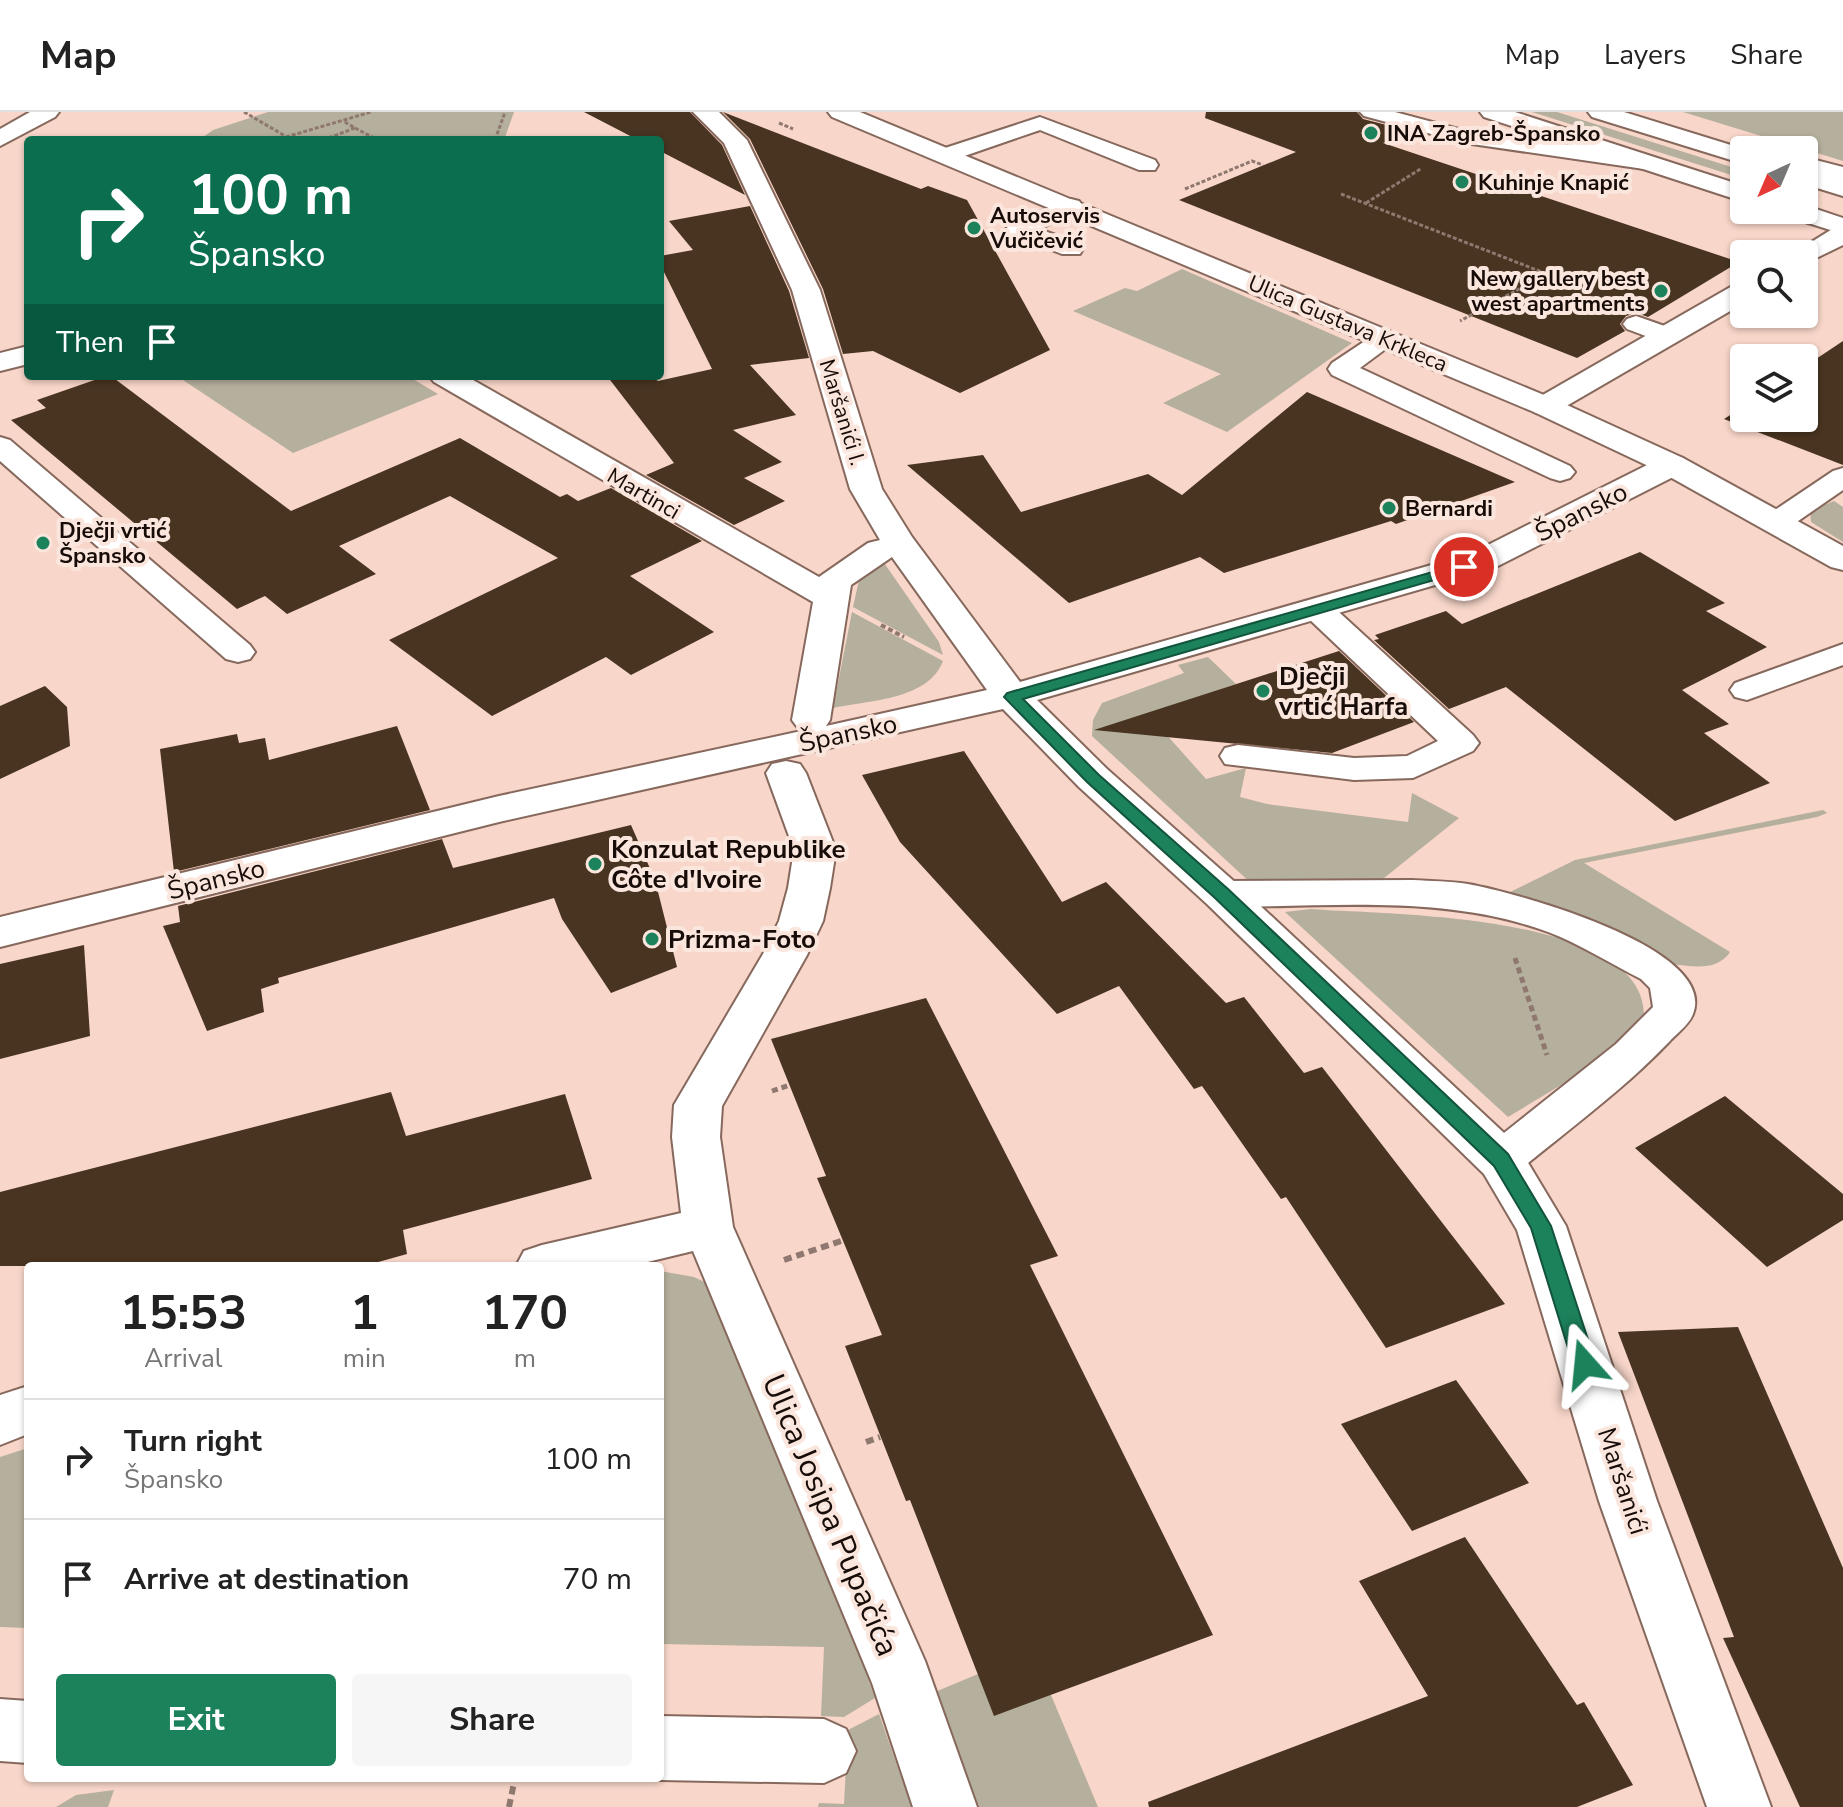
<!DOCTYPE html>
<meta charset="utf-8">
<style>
body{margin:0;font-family:"Nunito Sans",sans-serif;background:#f6f6f6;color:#222;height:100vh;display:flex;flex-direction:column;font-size:30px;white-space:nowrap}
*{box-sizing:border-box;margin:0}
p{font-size:26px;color:#767676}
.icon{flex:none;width:44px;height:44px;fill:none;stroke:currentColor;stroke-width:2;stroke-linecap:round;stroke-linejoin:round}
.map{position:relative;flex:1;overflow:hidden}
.drawer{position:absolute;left:24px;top:1150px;width:640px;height:520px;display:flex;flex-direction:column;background:#fff;border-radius:8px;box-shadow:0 2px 6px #0004}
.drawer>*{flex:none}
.top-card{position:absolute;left:24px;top:24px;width:640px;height:244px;border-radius:8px;box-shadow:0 2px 6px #0004;background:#0b6e4f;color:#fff;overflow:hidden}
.needle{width:52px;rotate:224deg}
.controls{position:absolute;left:1730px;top:24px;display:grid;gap:16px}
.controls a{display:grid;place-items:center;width:88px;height:88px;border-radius:8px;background:#fff;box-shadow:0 2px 6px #0004;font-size:40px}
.pin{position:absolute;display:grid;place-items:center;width:68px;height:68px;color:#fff;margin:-34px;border:4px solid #fff;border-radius:50%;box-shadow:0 2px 8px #0007}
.me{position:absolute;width:88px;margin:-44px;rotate:342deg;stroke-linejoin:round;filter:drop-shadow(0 0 6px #0008)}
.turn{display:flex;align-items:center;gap:28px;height:168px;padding:0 32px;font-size:36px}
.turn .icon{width:104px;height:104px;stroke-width:2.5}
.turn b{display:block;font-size:56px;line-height:68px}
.then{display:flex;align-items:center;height:76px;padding:0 32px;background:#0003;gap:16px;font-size:30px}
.eta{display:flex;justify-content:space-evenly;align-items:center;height:136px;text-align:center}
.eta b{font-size:48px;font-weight:700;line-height:56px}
.button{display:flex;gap:16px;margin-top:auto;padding:16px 32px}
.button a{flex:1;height:92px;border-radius:8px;background:#1c825c;color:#fff;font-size:32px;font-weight:700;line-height:92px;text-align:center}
.button a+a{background:#f6f6f6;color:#222}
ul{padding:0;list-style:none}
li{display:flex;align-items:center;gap:24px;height:120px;padding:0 32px;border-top:2px solid #e0e0e0}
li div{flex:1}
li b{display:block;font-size:30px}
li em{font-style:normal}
header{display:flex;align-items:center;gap:48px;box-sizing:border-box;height:112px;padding:0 40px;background:#fff;border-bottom:2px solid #e0e0e0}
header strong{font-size:38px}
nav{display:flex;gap:44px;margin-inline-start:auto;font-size:28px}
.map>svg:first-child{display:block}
</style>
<header>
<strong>Map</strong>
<nav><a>Map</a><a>Layers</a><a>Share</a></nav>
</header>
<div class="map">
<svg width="1843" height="1695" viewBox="0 0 1843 1695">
<rect width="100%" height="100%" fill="#f8d6c9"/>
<path fill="#b5af9d" d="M 268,0 L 514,0 L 504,28 L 199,28 L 213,18 Z
M 1532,0 L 1557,0 L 1744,59 L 1744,67 Z
M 1683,0 L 1843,0 L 1843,49 Z
M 1182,157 L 1352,231 L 1227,320 L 1163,291 L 1221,262 L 1073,199 L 1125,176 L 1137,179 Z
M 177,264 L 408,264 L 438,282 L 293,341 Z
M 1834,389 L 1843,395 L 1843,430 L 1811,410 L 1810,399 Z
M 882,448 L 939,530 L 943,543 L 853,495 L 859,468 Z
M 852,500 L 943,549 C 928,588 870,588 833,596 Z
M 1208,545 L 1236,572 L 1148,602 L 1206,667 L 1246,656 L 1240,685 L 1267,692 L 1408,710 L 1412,681 L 1459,706 L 1379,770 L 1254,774 L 1092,624 L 1093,608 L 1102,591 L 1184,561 L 1178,553 Z
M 1823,698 L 1827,701 L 1817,705 L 1584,751 L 1730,840 C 1717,860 1692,854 1670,852 L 1504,783 L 1575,748 Z
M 1311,797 C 1384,803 1642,800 1644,902 L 1606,941 L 1576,964 L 1508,1005 L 1285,800 Z
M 660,1159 L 694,1165 L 728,1181 L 736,1198 L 875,1586 L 844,1605 L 821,1604 L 824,1535 L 660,1532 Z
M 28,1336 L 28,1516 L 0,1515 L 0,1345 Z
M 978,1562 L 1051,1583 L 1098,1695 L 979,1695 L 935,1580 Z
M 879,1602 L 912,1695 L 818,1695 L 819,1691 L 844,1692 L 848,1618 Z
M 114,1678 L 108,1695 L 56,1695 L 76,1683 Z"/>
<path fill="#483420" d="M 584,0 L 690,0 L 722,33 L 745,83 L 660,39 L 660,28 L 638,28 Z
M 723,0 L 921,77 L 928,74 L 967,88 L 1050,238 L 960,281 L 873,239 L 843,242 L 823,177 L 750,27 Z
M 1206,0 L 1357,0 L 1363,7 L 1410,19 L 1383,31 L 1739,150 L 1648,205 L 1637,201 L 1626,204 L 1620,212 L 1625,219 L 1577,246 L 1179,88 L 1296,40 L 1205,6 Z
M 750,94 L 789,179 L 809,246 L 750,253 L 796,303 L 733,318 L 782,350 L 744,366 L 785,389 L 734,413 L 646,363 L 674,351 L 607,264 L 651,264 L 658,269 L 712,257 L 660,152 L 660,144 L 693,138 L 669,109 Z
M 1843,229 L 1843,353 L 1724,307 L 1744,294 L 1744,306 L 1804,306 L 1804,255 Z
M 106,264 L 111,264 L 291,399 L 460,326 L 560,385 L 567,382 L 578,389 L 611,376 L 702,429 L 630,464 L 714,520 L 631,563 L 606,545 L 492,604 L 389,528 L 558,446 L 450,384 L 339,434 L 376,462 L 287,502 L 265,484 L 237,497 L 11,308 L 46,296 L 37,288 Z
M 1307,280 L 1515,370 L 1396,412 L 1391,409 L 1224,461 L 1200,445 L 1069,491 L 907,353 L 983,343 L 1021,400 L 1148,362 L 1182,383 Z
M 1640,440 L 1725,491 L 1706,499 L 1767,535 L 1682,578 L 1729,612 L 1704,621 L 1770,671 L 1675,709 L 1506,575 L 1449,597 L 1374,528 L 1379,527 L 1375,523 L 1446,499 L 1462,512 Z
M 1339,539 L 1414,610 L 1332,641 L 1094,618 Z
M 45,574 L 67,595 L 70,634 L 0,667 L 0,594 Z
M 397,614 L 430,698 L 174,760 L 160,637 L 237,622 L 239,631 L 265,626 L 269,648 Z
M 964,639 L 1062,790 L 1106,770 L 1226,891 L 1244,885 L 1304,961 L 1322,955 L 1505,1192 L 1386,1236 L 1286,1085 L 1281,1087 L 1202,974 L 1194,977 L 1119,874 L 1057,902 L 900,730 L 862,663 Z
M 631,713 L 655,768 L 677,855 L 611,881 L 562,807 L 554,786 L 278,866 L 279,871 L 261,877 L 264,900 L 207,919 L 163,814 L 180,810 L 178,794 L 442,727 L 453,756 Z
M 84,833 L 90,924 L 0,947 L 0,852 Z
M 926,886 L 1058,1144 L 1030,1153 L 1213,1523 L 994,1604 L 910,1388 L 906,1389 L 845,1234 L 882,1223 L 817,1066 L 826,1064 L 771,927 Z
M 391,980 L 406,1024 L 565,982 L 592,1067 L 403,1118 L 407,1142 L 364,1154 L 0,1154 L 0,1080 Z
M 1725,984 L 1843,1082 L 1843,1108 L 1767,1155 L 1635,1036 Z
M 1738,1215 L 1843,1456 L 1843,1695 L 1800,1695 L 1723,1526 L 1734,1525 L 1618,1220 Z
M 1456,1268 L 1529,1371 L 1412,1419 L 1341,1312 Z
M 1465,1425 L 1577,1593 L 1584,1590 L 1633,1673 L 1577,1695 L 1149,1695 L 1148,1690 L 1428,1584 L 1359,1469 Z"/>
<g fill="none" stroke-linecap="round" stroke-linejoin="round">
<defs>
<path id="lane" d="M 1360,0 L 1395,0 L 1466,19 L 1644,43 L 1655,50 L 1644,57 L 1465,31 L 1364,4 Z
M 1040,5 L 1155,48 L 1158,53 L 1155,58 L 1139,58 L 1040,18 L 947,50 L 936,43 L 939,38 Z
M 1804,45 L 1843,55 L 1843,69 L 1804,59 Z
M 1071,87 L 1079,89 L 1083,94 L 1079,99 L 1039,117 L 1080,132 L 1083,137 L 1080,142 L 1062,142 L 1010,122 L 1006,117 L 1010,112 Z
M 1636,204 L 1676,218 L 1680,224 L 1676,230 L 1667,232 L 1627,217 L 1623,212 L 1627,207 Z
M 1386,219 L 1395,221 L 1399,227 L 1360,256 L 1570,354 L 1575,360 L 1570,366 L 1560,369 L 1550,366 L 1332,263 L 1328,257 L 1332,251 L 1377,221 Z
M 0,325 L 10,328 L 250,533 L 255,540 L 250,547 L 238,550 L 226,547 L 0,349 Z
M 1843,356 L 1843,378 L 1788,416 L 1777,419 L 1766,416 L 1762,410 L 1766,404 L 1833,359 Z
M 1318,488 L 1329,491 L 1473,623 L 1479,631 L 1473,639 L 1413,666 L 1354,668 L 1225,652 L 1220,644 L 1225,636 L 1238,633 L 1354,646 L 1407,644 L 1438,629 L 1307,505 L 1302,498 L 1307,491 Z
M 1843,532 L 1843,553 L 1747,588 L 1735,585 L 1730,578 L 1735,571 Z
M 1413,768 C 1431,769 1450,769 1468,772 C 1513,780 1719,835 1693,902 C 1689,913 1677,921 1669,930 C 1623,978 1568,1018 1517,1060 L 1501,1065 L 1485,1060 L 1479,1048 L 1485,1036 L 1616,932 L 1653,895 L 1650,876 L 1641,867 C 1611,852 1580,832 1548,820 C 1445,782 1330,795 1222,795 L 1208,791 L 1203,782 L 1208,773 L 1222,769 Z"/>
<path id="street" d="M 30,0 L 59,0 L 55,5 L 0,34 L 0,17 Z
M 693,0 L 719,0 L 747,28 L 820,178 L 882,377 L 912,425 L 1020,570 L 1470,442 L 1661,346 L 1672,343 L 1683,346 L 1688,353 L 1683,360 L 1494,456 L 1037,588 L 1107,657 L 1237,772 L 1518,1034 L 1566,1114 L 1657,1389 L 1771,1695 L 1707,1695 L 1599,1389 L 1517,1118 L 1484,1062 L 1207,792 L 1079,675 L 1003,597 L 499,710 L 0,835 L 0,805 L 499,684 L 806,618 L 798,616 L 792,608 L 813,490 L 434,270 L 429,264 L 466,264 L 819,465 L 868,431 L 880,428 L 850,377 L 792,178 L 724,31 ZM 892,445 L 987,578 L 826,614 L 830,608 L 851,473 Z
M 1843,114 L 1843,133 L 1804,152 L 1804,142 L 1792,142 L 1834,116 Z
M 1744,171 L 1744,191 L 1556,300 L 1545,303 L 1534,300 L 1530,294 L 1534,288 L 1734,173 Z
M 28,234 L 28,252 L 0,259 L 0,241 Z
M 786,649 L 800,652 L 806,661 L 836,738 L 830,776 L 823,809 L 807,843 L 722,994 L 720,1025 L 733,1115 L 925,1549 L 977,1695 L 913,1695 L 872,1571 L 693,1139 L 631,1154 L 516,1154 L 524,1139 L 542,1133 L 681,1101 L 672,1025 L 674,993 L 763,842 L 779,809 L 788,776 L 794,738 L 766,661 L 772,652 Z
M 28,1274 L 28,1322 L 0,1333 L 0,1283 Z
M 0,1587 L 28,1589 L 28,1651 L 0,1649 Z
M 660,1604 L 824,1607 L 846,1617 L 856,1639 L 846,1661 L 824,1671 L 660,1668 L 656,1666 L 660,1666 Z"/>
<path id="secondary" d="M 828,0 L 860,0 L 1556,288 L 1683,346 L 1843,434 L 1843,458 L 1831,455 L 1661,360 L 1534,300 L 832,5 Z
M 1480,0 L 1515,0 L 1744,74 L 1744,90 L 1484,5 Z
M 1588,0 L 1624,0 L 1747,38 L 1744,38 L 1744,52 L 1592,5 Z
M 1804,57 L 1843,68 L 1843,84 L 1804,72 Z
M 1804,93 L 1843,106 L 1843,122 L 1783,103 L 1779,98 L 1804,98 Z"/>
</defs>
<use href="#lane" stroke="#86685c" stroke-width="4"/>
<use href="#street" stroke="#86685c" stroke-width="4"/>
<use href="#secondary" stroke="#86685c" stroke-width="4"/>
<path stroke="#8f786f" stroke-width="3" stroke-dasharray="4 2" stroke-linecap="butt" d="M 244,0 L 292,28
M 779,11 L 793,17
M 355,16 L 378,28
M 286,25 L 371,0
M 323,28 L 355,16 L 343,9
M 495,28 L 505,0
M 1185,77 L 1252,49 L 1263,53
M 1341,82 L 1547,162 L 1460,209
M 1366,91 L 1422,56"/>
<path stroke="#8f786f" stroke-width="4" stroke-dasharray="5 3" stroke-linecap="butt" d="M 881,513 L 904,525"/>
<path stroke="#8f786f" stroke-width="5" stroke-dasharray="6 4" stroke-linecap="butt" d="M 1515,846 L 1547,943
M 772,979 L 790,973"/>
<path stroke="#8f786f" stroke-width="6" stroke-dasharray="8 5" stroke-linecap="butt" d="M 784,1148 L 844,1128
M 866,1330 L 880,1325
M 509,1695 L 515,1666"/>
<use href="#lane" fill="#fff" fill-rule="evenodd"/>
<use href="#street" fill="#fff" fill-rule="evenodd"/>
<use href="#secondary" fill="#fff" fill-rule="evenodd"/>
</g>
<path fill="#1c825c" stroke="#12543c" stroke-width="2" d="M 1464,451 L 1471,455 L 1469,458 L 1023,587 L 1099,663 L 1228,777 L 1508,1042 L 1551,1114 L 1596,1252 L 1592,1258 L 1585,1261 L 1577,1258 L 1573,1252 L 1531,1116 L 1494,1054 L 1215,786 L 1087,670 L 1004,585 L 1007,581 Z"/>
<g fill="#1c825c" stroke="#fbe6de" stroke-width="3">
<circle cx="1371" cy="21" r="8"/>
<circle cx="1462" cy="70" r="8"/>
<circle cx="974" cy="116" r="8"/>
<circle cx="1661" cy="179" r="8"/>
<circle cx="1389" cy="396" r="8"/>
<circle cx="43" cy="431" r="8"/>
<circle cx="1263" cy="579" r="8"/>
<circle cx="595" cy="752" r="8"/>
<circle cx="652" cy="827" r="8"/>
</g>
<g text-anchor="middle" stroke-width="8" stroke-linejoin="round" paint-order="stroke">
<g font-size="22" font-weight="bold" fill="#170c08" stroke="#fbe6de" text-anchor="start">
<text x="1387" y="29">INA Zagreb-Špansko</text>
<text x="1478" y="78">Kuhinje Knapić</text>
<text x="990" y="111">Autoservis<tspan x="990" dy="25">Vučičević</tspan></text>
<text x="1645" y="174" text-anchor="end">New gallery best<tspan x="1645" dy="25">west apartments</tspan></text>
<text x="1405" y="404">Bernardi</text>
<text x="59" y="426">Dječji vrtić<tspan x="59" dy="25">Špansko</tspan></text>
</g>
<g font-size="22" fill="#170c08" stroke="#fbe6de">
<text transform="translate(1348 211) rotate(23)" y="8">Ulica Gustava Krkleca</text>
<text transform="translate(843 300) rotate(73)" y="8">Maršanići I.</text>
<text transform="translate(644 381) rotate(30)" y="8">Martinci</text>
</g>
<g font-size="26" fill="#170c08" stroke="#fbe6de">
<text transform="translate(1581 400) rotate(-27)" y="9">Špansko</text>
<text transform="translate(848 621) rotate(-12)" y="9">Špansko</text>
<text transform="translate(216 767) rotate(-14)" y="9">Špansko</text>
<text transform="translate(1623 1369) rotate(72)" y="9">Maršanići</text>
</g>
<g font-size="26" font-weight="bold" fill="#170c08" stroke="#fbe6de" text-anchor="start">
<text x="1279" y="573">Dječji<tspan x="1279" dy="30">vrtić Harfa</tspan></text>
<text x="611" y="746">Konzulat Republike<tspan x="611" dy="30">Côte d'Ivoire</tspan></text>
<text x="668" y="836">Prizma-Foto</text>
</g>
<g font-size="32" fill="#170c08" stroke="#fbe6de">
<text transform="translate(831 1403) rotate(67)" y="11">Ulica Josipa Pupačića</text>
</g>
</g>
</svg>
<div class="controls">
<a><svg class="needle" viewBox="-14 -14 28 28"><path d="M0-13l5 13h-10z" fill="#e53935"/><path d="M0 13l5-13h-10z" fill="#767676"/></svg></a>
<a><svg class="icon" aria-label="search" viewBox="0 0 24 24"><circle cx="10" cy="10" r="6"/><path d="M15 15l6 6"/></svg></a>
<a><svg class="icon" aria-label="layers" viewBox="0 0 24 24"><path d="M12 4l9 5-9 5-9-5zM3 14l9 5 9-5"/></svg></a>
</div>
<div class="pin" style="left:1464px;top:455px;background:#d93025"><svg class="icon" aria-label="arrive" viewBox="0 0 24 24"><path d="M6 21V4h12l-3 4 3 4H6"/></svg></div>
<svg class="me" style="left:1585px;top:1252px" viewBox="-20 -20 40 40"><path d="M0-17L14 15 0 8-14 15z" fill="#1c825c" stroke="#fff" stroke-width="4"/></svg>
<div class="top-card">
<div class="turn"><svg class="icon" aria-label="right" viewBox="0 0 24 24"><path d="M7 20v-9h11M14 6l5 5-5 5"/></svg><div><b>100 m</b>Špansko</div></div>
<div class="then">Then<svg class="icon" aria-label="arrive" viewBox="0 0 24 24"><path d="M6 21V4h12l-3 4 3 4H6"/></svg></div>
</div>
<section class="drawer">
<div class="eta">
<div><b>15:53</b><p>Arrival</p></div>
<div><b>1</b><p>min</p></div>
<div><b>170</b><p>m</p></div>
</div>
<ul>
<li><svg class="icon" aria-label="right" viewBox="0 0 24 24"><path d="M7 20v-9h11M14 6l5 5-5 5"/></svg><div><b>Turn right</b><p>Špansko</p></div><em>100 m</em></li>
<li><svg class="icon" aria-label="arrive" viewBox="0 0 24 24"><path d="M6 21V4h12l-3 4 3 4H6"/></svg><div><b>Arrive at destination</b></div><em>70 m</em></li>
</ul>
<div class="button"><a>Exit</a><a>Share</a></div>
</section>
</div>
